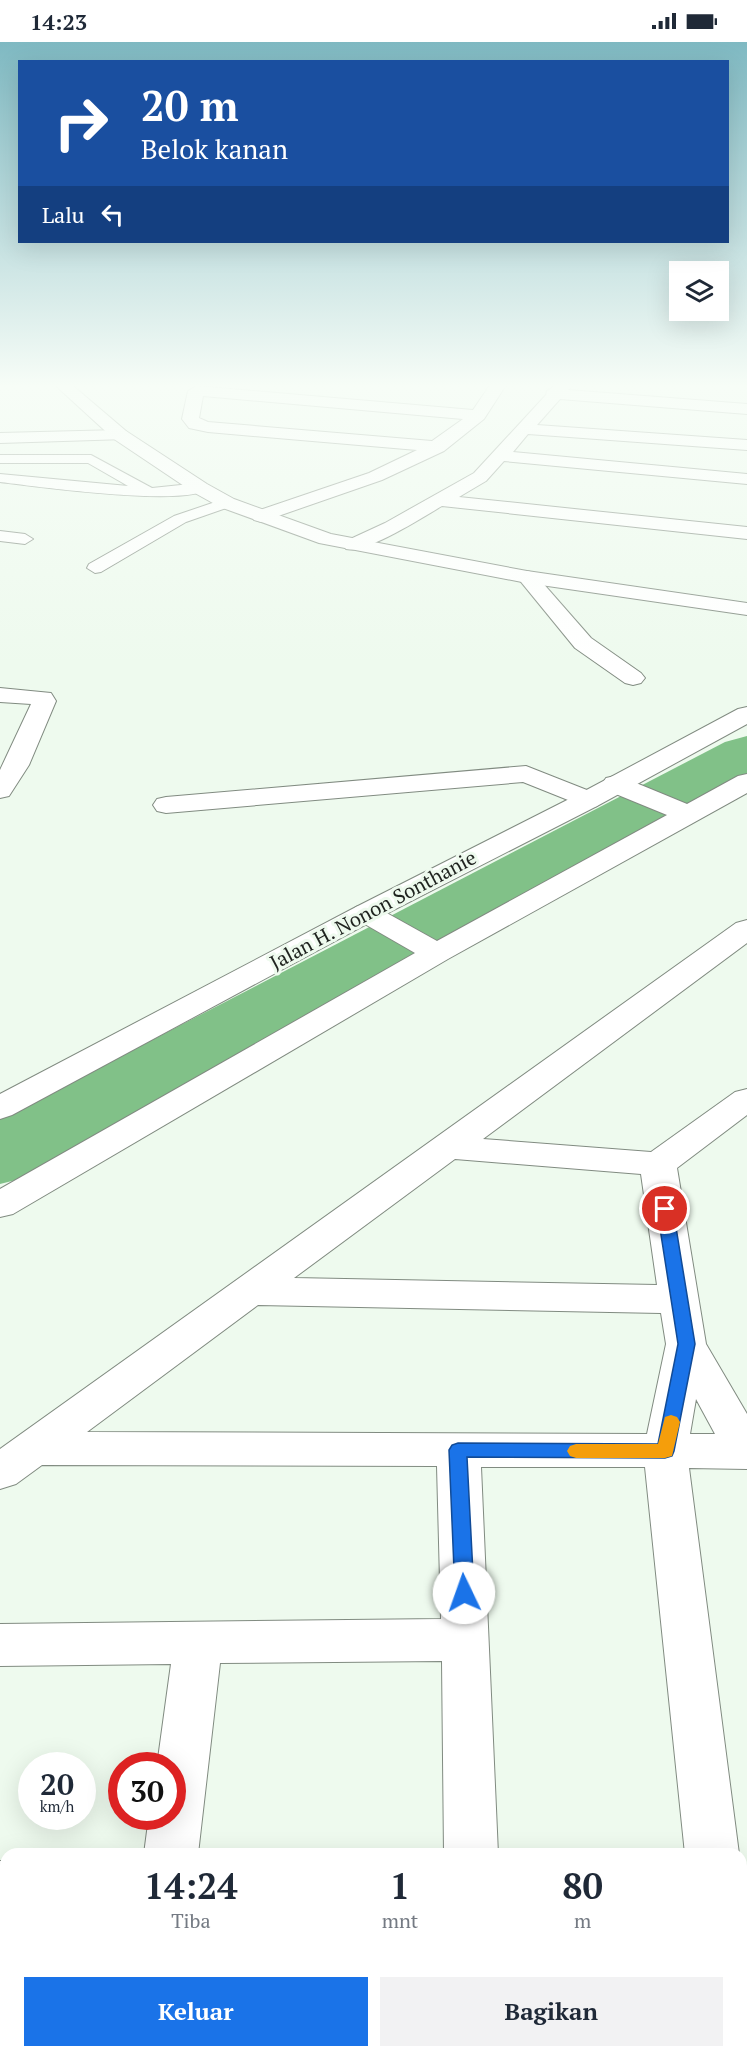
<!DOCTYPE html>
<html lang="id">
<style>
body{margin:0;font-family:"PT Serif",serif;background:#f2f2f3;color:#1f2937;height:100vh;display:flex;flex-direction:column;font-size:22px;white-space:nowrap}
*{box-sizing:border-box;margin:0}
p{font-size:20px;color:#747a83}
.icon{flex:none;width:33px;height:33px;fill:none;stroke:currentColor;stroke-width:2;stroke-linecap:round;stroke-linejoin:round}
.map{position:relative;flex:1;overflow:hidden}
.panel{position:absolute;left:0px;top:1806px;width:747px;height:210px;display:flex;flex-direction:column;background:#fff;border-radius:18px 18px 0 0;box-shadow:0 6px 24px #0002}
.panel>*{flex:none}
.guide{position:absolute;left:18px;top:18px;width:711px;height:183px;border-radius:0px;box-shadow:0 6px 24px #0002;background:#1a4fa0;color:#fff;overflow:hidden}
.fabs{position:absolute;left:669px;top:219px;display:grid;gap:12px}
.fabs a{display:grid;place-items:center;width:60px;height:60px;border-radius:0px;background:#fff;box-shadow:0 6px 24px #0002;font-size:30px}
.speed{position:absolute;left:18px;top:1710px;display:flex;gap:12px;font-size:30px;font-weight:700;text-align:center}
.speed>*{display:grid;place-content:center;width:78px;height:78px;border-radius:50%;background:#fff;box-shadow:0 6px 24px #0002;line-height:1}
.speed small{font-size:15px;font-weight:400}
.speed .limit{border:9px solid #d22;background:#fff;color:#111}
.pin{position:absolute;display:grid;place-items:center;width:51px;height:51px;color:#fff;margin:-26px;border:3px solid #fff;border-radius:50%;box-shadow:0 2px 6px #0007}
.me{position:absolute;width:66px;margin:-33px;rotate:357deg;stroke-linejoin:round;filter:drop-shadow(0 0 4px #0008)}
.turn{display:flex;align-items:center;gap:21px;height:126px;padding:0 24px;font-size:27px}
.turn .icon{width:78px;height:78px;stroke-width:2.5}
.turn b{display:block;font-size:42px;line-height:51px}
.then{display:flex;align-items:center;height:57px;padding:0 24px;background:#0003;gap:12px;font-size:22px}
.eta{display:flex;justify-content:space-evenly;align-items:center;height:102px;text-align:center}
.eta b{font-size:36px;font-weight:700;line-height:42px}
.cta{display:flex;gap:12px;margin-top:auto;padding:12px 24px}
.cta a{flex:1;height:69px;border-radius:0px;background:#1a73e8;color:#fff;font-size:24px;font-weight:700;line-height:69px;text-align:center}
.cta a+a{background:#f2f2f3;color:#1f2937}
.status{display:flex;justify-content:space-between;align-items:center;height:42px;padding:0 30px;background:#fff;direction:ltr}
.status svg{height:16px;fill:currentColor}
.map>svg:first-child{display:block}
</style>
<div class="status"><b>14:23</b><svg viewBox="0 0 49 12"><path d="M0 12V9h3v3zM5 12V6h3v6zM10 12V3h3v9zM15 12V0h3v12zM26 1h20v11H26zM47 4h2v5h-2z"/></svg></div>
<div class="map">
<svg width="747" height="2016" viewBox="0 0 747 2016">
<rect width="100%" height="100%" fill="#eefaee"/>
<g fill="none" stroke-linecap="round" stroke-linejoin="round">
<path fill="#81c188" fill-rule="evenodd" d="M 747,694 L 747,739 L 32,1134 L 0,1142 L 0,1077 L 725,700 Z"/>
<defs>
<path id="lane" d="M 0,413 L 91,413 L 152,446 L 200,441 L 208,446 C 190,466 32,444 0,440 L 0,432 L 128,444 L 88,421 L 0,421 Z
M 227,456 L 232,458 L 235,461 L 232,464 L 186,480 L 101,530 L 95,531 L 87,526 L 89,522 L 174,474 Z
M 0,489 L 25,492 L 33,497 L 25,502 L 0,499 Z"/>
<path id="street" d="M 490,343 L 506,343 L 484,377 L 444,409 L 382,438 L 261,480 L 254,478 L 251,474 L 254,470 L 369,431 L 417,408 L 208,390 L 189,386 L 182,377 L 188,349 L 196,344 L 473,368 ZM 203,354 L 463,377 L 432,399 L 208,380 L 199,376 Z
M 556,343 L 572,343 L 568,348 L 747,362 L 747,372 L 560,357 L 537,383 L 747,398 L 747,408 L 528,392 L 513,410 L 747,432 L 747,442 L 504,419 L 486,439 L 459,455 L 747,485 L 747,497 L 442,464 C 423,475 366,512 346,507 L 343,503 L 346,499 L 385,481 L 474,431 L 546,353 L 547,349 Z
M 120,388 L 126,389 L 129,393 L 126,397 L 0,401 L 0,391 Z
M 527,529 L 534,531 L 591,596 L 641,631 L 645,636 L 641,641 L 633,643 L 625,641 L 575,606 L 517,535 L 520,531 Z
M 0,646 L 51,651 L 56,659 L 29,723 L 9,754 L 0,756 L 0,728 L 31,662 L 0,660 Z
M 526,724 L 597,752 L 601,758 L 597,764 L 588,766 L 523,740 L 166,771 L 157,769 L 153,763 L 157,757 L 166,755 Z
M 747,732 L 747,751 L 448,917 L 13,1172 L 0,1175 L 0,1147 L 415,911 L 356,877 L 351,871 L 356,865 L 366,862 L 376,865 L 437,899 L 667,773 L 606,748 L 602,742 L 606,736 L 615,734 L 624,736 L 687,762 L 738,734 Z
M 747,878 L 747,901 L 483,1097 L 651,1110 L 735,1050 L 747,1047 L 747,1073 L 677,1126 L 706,1302 L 747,1372 L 747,1427 L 689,1426 L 739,1812 L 685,1812 L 645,1425 L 481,1425 L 498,1812 L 444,1812 L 442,1619 L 220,1621 L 198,1812 L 144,1812 L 149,1774 L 172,1774 L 172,1724 L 157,1724 L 171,1622 L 0,1624 L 0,1582 L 441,1577 L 437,1424 L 42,1423 L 16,1442 L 0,1447 L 0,1407 L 736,881 ZM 455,1117 L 641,1132 L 657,1243 L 294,1236 ZM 258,1263 L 661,1271 L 666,1302 L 647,1392 L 87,1390 ZM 696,1357 L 715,1392 L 690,1392 Z
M 0,1819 L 6,1819 L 6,1873 L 0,1873 Z
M 741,1983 L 747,1985 L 747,2016 L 706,2016 L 706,2010 L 741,2010 Z
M 118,2010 L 176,2010 L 176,2016 L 116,2016 Z
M 446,2010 L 504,2010 L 505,2016 L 445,2016 Z"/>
<path id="secondary" d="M 55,343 L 72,343 L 126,389 L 207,442 L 234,457 L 331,492 L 527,529 L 747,561 L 747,573 L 527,541 L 319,501 L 220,465 L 193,450 L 114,397 Z
M 747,665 L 747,682 L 597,764 L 376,877 L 12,1073 L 0,1077 L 0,1052 L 356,865 L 579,752 L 738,667 Z"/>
</defs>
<use href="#lane" stroke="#818b81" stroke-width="2"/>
<use href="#street" stroke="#818b81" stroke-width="2"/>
<use href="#secondary" stroke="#818b81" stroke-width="2"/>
<use href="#lane" fill="#fff" fill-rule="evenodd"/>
<use href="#street" fill="#fff" fill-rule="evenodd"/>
<use href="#secondary" fill="#fff" fill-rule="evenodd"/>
</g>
<linearGradient id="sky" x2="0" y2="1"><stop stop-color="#7fb9c2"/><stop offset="0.55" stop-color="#f7fdf7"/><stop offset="1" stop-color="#f7fdf7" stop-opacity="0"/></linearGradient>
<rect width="747" height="625" fill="url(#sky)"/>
<path fill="#1a73e8" stroke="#114b97" stroke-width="1.5" d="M 665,1162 L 673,1167 L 695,1302 L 674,1409 L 672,1414 L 665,1416 L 467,1415 L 474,1551 L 471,1557 L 464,1559 L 458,1557 L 455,1551 L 449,1408 L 452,1403 L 458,1401 L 658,1402 L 678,1302 L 657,1167 Z"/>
<path fill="#f59e0b" d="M 671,1373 L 677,1375 L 680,1380 L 672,1414 L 665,1416 L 576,1416 L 570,1414 L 567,1409 L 570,1404 L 576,1402 L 658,1402 L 665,1375 Z"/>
<g text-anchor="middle" stroke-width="6" stroke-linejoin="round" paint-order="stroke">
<g font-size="20" fill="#1f231f" stroke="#eefaee">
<text transform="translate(373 868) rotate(-28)" y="7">Jalan H. Nonon Sonthanie</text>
</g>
</g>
</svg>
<div class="fabs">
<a><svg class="icon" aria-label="layers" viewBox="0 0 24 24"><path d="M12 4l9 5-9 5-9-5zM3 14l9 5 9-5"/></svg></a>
</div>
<div class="speed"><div>20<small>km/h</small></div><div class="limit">30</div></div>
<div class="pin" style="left:665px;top:1167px;background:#d93025"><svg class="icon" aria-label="arrive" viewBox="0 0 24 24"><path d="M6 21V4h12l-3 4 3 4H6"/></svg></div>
<svg class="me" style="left:464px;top:1551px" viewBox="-20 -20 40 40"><circle r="19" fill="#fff"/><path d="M0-13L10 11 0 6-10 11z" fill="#1a73e8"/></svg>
<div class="guide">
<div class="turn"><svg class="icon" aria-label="right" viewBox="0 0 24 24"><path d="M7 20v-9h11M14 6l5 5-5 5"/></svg><div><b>20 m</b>Belok kanan</div></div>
<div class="then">Lalu<svg class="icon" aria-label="left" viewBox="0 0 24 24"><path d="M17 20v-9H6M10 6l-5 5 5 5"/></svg></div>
</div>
<section class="panel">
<div class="eta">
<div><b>14:24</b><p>Tiba</p></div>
<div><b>1</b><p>mnt</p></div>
<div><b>80</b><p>m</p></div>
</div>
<div class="cta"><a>Keluar</a><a>Bagikan</a></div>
</section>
</div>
